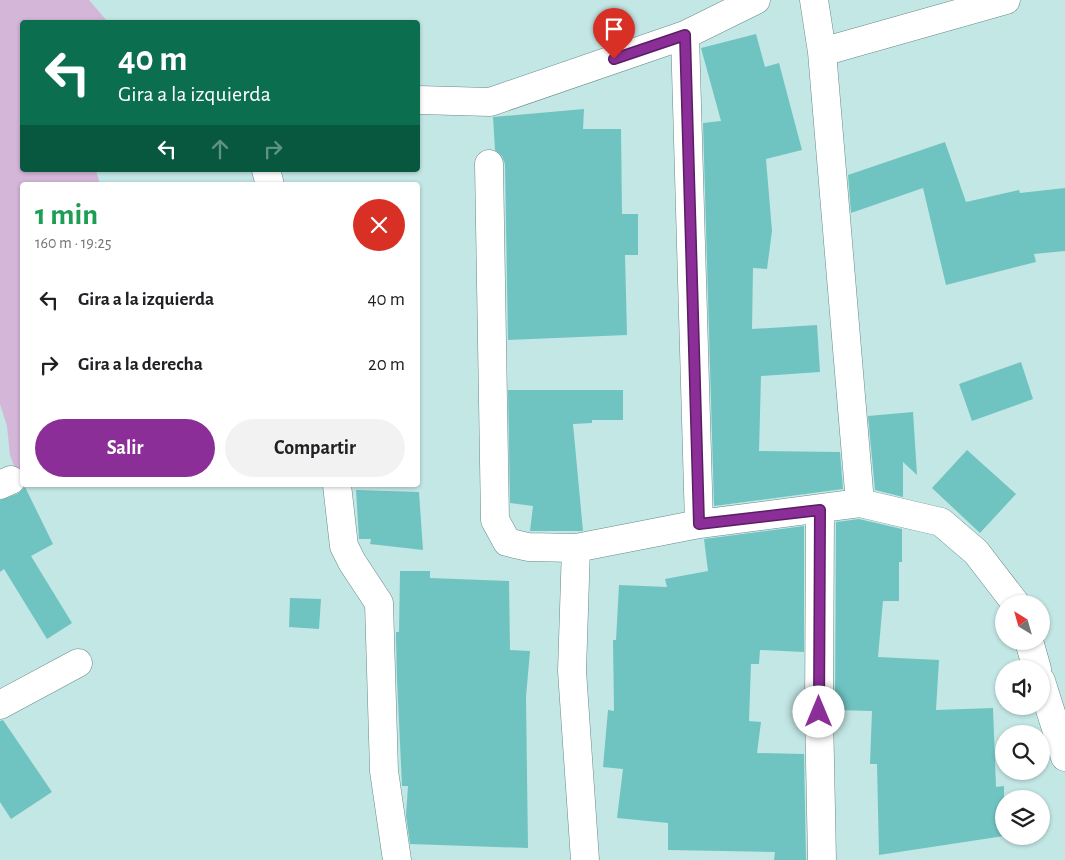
<!DOCTYPE html>
<html lang="es">
<meta charset="utf-8">
<style>
body{margin:0;font-family:"Alegreya Sans",sans-serif;background:#f2f2f2;color:#202124;height:100vh;display:flex;flex-direction:column;font-size:19px;white-space:nowrap}
*{box-sizing:border-box;margin:0}
p{font-size:16px;color:#757577}
.icon{flex:none;width:28px;height:28px;fill:none;stroke:currentColor;stroke-width:2;stroke-linecap:round;stroke-linejoin:round}
.map{position:relative;flex:1;overflow:hidden}
.side{position:absolute;left:20px;top:182px;width:400px;height:305px;display:flex;flex-direction:column;background:#fff;border-radius:5px;box-shadow:0 1px 4px #0004}
.side>*{flex:none}
.guide{position:absolute;left:20px;top:20px;width:400px;height:152px;border-radius:5px;box-shadow:0 1px 4px #0004;background:#0b6e4f;color:#fff;overflow:hidden}
.needle{width:32px;rotate:323deg}
.controls{position:absolute;left:995px;top:595px;display:grid;gap:10px}
.controls a{display:grid;place-items:center;width:55px;height:55px;border-radius:50%;background:#fff;box-shadow:0 1px 4px #0004;font-size:25px}
.pin{position:absolute;display:grid;place-items:center;width:42px;height:42px;color:#fff;margin:-51px -21px;border-radius:50% 50% 50% 0;rotate:-45deg;box-shadow:0 0 5px #0007}
.pin .icon{rotate:45deg}
.me{position:absolute;width:55px;margin:-28px;rotate:0deg;stroke-linejoin:round;filter:drop-shadow(0 0 4px #0008)}
.turn{display:flex;align-items:center;gap:18px;height:105px;padding:0 15px;font-size:22px}
.turn .icon{width:65px;height:65px;stroke-width:2.5}
.turn b{display:block;font-size:35px;line-height:42px}
.lanes{display:flex;align-items:center;height:48px;padding:0 15px;background:#0003;justify-content:center;gap:25px;direction:ltr}
.lanes .off{opacity:.35}
.round{display:grid;place-items:center;flex:none;width:52px;height:52px;border-radius:26px;background:#f2f2f2}
.head{display:flex;align-items:center;justify-content:space-between;height:85px;padding:0 15px}
h1{font-size:30px;font-weight:700;line-height:38px;color:#1e9e55}
.action{display:flex;gap:10px;margin-top:auto;padding:10px 15px}
.action a{flex:1;height:58px;border-radius:30px;background:#8b2e98;color:#fff;font-size:20px;font-weight:700;line-height:58px;text-align:center}
.action a+a{background:#f2f2f2;color:#202124}
ul{padding:0;list-style:none}
li{display:flex;align-items:center;gap:15px;height:65px;padding:0 15px}
li div{flex:1}
li b{display:block;font-size:19px}
li em{font-style:normal}
.map>svg:first-child{display:block}
</style>
<div class="map">
<svg width="1065" height="860" viewBox="0 0 1065 860">
<rect width="100%" height="100%" fill="#c3e7e5"/>
<path fill="#d4b6d8" d="M 0,0 L 89,0 L 108,22 L 22,22 L 22,170 L 96,170 L 100,185 L 22,185 L 22,480 L 19,480 L 10,455 L 7,426 L 0,404 Z"/>
<path fill="#6fc4c2" d="M 756,34 L 765,67 L 779,63 L 802,150 L 766,159 L 772,231 L 767,269 L 753,268 L 752,329 L 817,325 L 820,372 L 761,376 L 759,451 L 840,452 L 843,489 L 714,506 L 703,123 L 721,121 L 701,48 Z
M 584,109 L 583,129 L 621,129 L 622,214 L 638,214 L 638,255 L 625,255 L 627,335 L 508,340 L 505,164 L 502,156 L 495,150 L 493,117 Z
M 945,142 L 966,202 L 1019,190 L 1020,193 L 1065,188 L 1065,251 L 1034,254 L 1036,262 L 946,285 L 923,188 L 851,213 L 848,175 Z
M 1021,362 L 1033,399 L 972,421 L 959,384 Z
M 508,390 L 623,390 L 623,420 L 592,420 L 592,423 L 573,424 L 583,531 L 530,531 L 533,506 L 510,503 Z
M 913,412 L 917,475 L 903,462 L 903,497 L 875,490 L 868,416 Z
M 967,450 L 1016,494 L 980,533 L 932,488 Z
M 25,487 L 53,544 L 31,556 L 72,623 L 47,639 L 4,569 L 0,572 L 0,500 L 17,494 Z
M 356,490 L 419,492 L 423,550 L 370,544 L 371,539 L 359,539 Z
M 859,519 L 902,529 L 902,562 L 899,562 L 899,601 L 883,601 L 878,657 L 939,660 L 936,710 L 993,708 L 996,787 L 1004,786 L 1004,836 L 879,855 L 877,764 L 870,764 L 872,711 L 835,710 L 836,522 Z
M 804,526 L 804,652 L 760,650 L 759,664 L 751,664 L 749,721 L 761,722 L 757,753 L 804,754 L 806,860 L 774,860 L 775,852 L 668,850 L 668,823 L 617,818 L 623,769 L 603,767 L 608,710 L 614,711 L 613,640 L 616,640 L 619,585 L 667,587 L 665,579 L 708,571 L 704,539 Z
M 400,571 L 430,571 L 430,578 L 509,581 L 510,650 L 530,651 L 526,697 L 528,848 L 410,844 L 406,815 L 408,786 L 402,786 L 397,679 L 396,638 L 396,632 L 399,632 Z
M 290,598 L 321,599 L 319,629 L 289,627 Z
M 3,720 L 52,792 L 11,819 L 0,802 L 0,721 Z"/>
<g fill="none" stroke-linecap="round" stroke-linejoin="round">
<defs>
<path id="minor" d="M 814,0 L 822,52 L 860,503
M 685,35 L 699,524
M 822,52 L 1006,0
M 418,100 L 490,102 L 685,35 L 756,0
M 489,164 L 495,520 L 507,542 L 528,547 L 576,548 L 699,524 L 860,503 L 941,522 L 976,552 L 1016,604
M 266,170 L 270,185
M 0,485 L 11,480
M 337,485 L 344,546 L 352,562 L 379,603 L 384,771 L 397,860
M 820,510 L 819,712 L 822,860
M 576,548 L 572,671 L 585,860
M 1029,641 L 1037,669
M 1041,681 L 1065,757
M 0,705 L 78,663"/>
</defs>
<use href="#minor" stroke="#688a88" stroke-width="29"/>
<use href="#minor" stroke="#fff" stroke-width="28"/>
</g>
<g fill="none" stroke-linecap="round" stroke-linejoin="round">
<defs>
<path id="route" d="M 614,59 L 685,35 L 699,524 L 820,510 L 819,712"/>
</defs>
<use href="#route" stroke="#5a1e63" stroke-width="12"/>
<use href="#route" stroke="#8b2e98" stroke-width="9"/>
</g>
</svg>
<div class="controls">
<a><svg class="needle" viewBox="-14 -14 28 28"><path d="M0-13l5 13h-10z" fill="#e53935"/><path d="M0 13l5-13h-10z" fill="#757577"/></svg></a>
<a><svg class="icon" aria-label="sound" viewBox="0 0 24 24"><path d="M4 9h4l5-4v14l-5-4H4zM17 9q2 3 0 6"/></svg></a>
<a><svg class="icon" aria-label="search" viewBox="0 0 24 24"><circle cx="10" cy="10" r="6"/><path d="M15 15l6 6"/></svg></a>
<a><svg class="icon" aria-label="layers" viewBox="0 0 24 24"><path d="M12 4l9 5-9 5-9-5zM3 14l9 5 9-5"/></svg></a>
</div>
<div class="pin" style="left:614px;top:59px;background:#d93025"><svg class="icon" aria-label="arrive" viewBox="0 0 24 24"><path d="M6 21V4h12l-3 4 3 4H6"/></svg></div>
<svg class="me" style="left:819px;top:712px" viewBox="-20 -20 40 40"><circle r="19" fill="#fff"/><path d="M0-13L10 11 0 6-10 11z" fill="#8b2e98"/></svg>
<div class="guide">
<div class="turn"><svg class="icon" aria-label="left" viewBox="0 0 24 24"><path d="M17 20v-9H6M10 6l-5 5 5 5"/></svg><div><b>40 m</b>Gira a la izquierda</div></div>
<div class="lanes"><svg class="icon" aria-label="left" viewBox="0 0 24 24"><path d="M17 20v-9H6M10 6l-5 5 5 5"/></svg><svg class="icon off" aria-label="ahead" viewBox="0 0 24 24"><path d="M12 20V5M6 11l6-6 6 6"/></svg><svg class="icon off" aria-label="right" viewBox="0 0 24 24"><path d="M7 20v-9h11M14 6l5 5-5 5"/></svg></div>
</div>
<section class="side">
<div class="head"><div><h1>1 min</h1><p>160 m · 19:25</p></div><a class="round" style="background:#d93025;color:#fff"><svg class="icon" aria-label="close" viewBox="0 0 24 24"><path d="M6 6l12 12M18 6L6 18"/></svg></a></div>
<ul>
<li><svg class="icon" aria-label="left" viewBox="0 0 24 24"><path d="M17 20v-9H6M10 6l-5 5 5 5"/></svg><div><b>Gira a la izquierda</b></div><em>40 m</em></li>
<li><svg class="icon" aria-label="right" viewBox="0 0 24 24"><path d="M7 20v-9h11M14 6l5 5-5 5"/></svg><div><b>Gira a la derecha</b></div><em>20 m</em></li>
</ul>
<div class="action"><a>Salir</a><a>Compartir</a></div>
</section>
</div>
